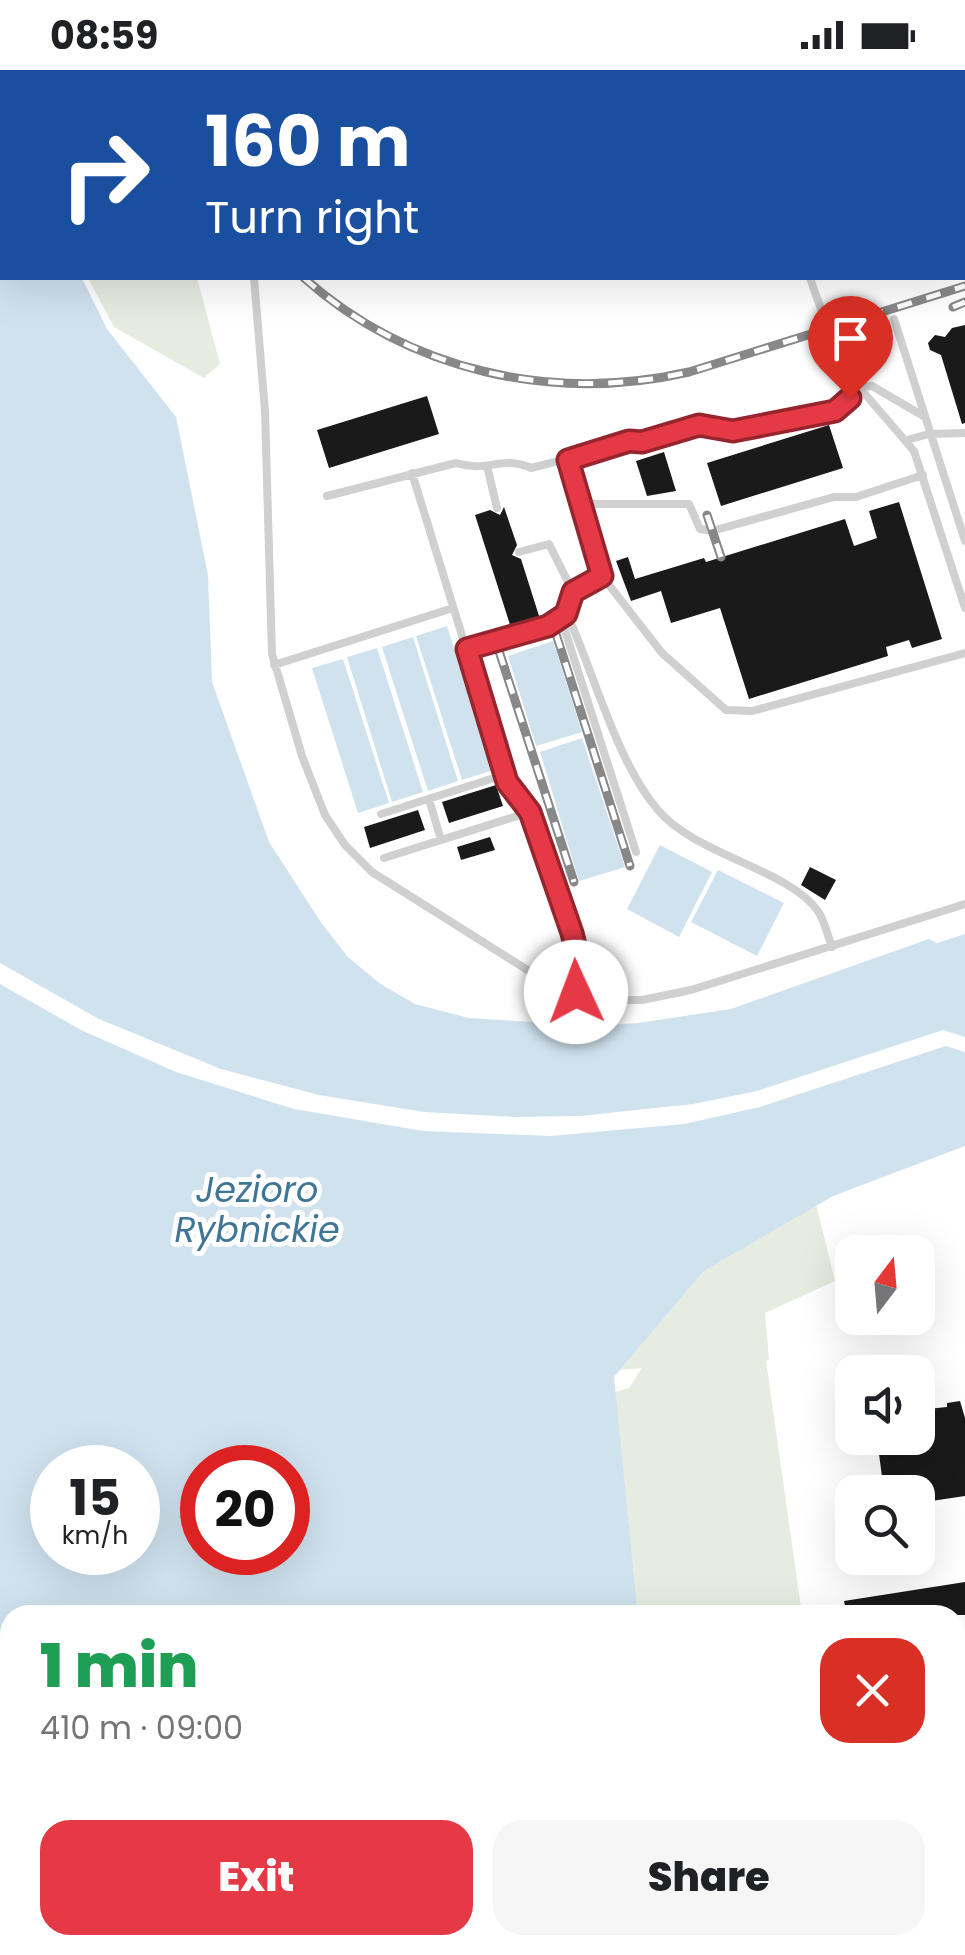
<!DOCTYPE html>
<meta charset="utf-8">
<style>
body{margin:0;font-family:Poppins,sans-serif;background:#f6f6f6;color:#202124;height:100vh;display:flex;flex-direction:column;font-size:38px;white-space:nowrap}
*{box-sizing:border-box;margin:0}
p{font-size:32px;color:#757577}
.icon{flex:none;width:55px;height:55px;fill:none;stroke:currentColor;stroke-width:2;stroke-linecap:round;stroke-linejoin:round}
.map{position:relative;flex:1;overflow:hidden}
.side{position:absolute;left:0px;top:1535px;width:965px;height:350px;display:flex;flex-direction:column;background:#fff;border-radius:30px 30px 0 0;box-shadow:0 10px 40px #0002}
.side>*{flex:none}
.guide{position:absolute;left:0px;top:0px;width:965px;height:210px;box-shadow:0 10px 40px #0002;background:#1a4fa0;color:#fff;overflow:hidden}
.needle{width:65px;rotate:16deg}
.buttons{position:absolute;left:835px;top:1165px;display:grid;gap:20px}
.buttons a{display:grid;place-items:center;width:100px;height:100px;border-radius:20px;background:#fff;box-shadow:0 10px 40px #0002;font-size:50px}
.speed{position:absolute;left:30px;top:1375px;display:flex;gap:20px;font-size:50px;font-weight:700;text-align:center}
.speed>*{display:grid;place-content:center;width:130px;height:130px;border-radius:50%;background:#fff;box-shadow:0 10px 40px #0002;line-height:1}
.speed small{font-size:25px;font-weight:400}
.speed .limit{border:15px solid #d22;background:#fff;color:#111}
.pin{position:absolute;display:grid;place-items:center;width:85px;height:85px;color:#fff;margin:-102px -42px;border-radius:50% 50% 50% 0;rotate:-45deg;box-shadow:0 0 10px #0007}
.pin .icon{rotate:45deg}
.me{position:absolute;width:110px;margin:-55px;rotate:358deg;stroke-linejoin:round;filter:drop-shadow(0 0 8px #0008)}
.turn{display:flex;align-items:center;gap:35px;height:210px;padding:0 40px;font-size:45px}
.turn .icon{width:130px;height:130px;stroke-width:2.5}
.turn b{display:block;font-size:70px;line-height:85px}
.round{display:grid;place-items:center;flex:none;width:105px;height:105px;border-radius:30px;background:#f6f6f6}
.head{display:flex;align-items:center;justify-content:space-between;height:170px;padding:0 40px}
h1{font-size:60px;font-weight:800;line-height:75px;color:#1e9e55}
.primary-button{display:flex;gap:20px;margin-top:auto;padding:20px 40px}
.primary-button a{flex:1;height:115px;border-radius:30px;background:#e63946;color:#fff;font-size:40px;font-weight:800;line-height:115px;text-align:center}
.primary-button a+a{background:#f6f6f6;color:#202124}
.status{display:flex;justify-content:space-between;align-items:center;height:70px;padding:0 50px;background:#fff;direction:ltr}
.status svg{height:28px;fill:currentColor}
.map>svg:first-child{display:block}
</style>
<div class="status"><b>08:59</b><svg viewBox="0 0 49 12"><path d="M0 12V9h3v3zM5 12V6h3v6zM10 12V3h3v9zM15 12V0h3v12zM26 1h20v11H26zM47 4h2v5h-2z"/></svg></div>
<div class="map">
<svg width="965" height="1885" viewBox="0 0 965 1885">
<rect width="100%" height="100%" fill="#fff"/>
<path fill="#e6ecdf" d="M 88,208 L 197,208 L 220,294 L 204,308 L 114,257 Z
M 816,1134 L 835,1211 L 765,1243 L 769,1290 L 766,1291 L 802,1545 L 638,1545 L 615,1322 L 629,1318 L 642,1298 L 620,1300 L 704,1201 Z
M 965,1677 L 965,1885 L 670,1885 L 666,1875 L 955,1875 L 955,1680 Z"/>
<path fill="#cfe2ee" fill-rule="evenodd" d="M 0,0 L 32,2 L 2,2 L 2,208 L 82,208 L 107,259 L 176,347 L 208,505 L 212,612 L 269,772 L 322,854 L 348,887 L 379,913 L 415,934 L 469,948 L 594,956 L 638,953 L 731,939 L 929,869 L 937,873 L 965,864 L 965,1076 L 833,1126 L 704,1201 L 614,1307 L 638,1545 L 10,1545 L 10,1875 L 666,1875 L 670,1885 L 0,1885 ZM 52,1398 L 138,1398 L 138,1482 L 52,1482 ZM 202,1398 L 288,1398 L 288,1482 L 202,1482 Z
M 447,556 L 493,700 L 462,710 L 416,566 Z
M 413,567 L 458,711 L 428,721 L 382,577 Z
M 553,571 L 582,662 L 536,676 L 508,586 Z
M 377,578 L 423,722 L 392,732 L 347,587 Z
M 343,589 L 389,733 L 358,743 L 312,598 Z
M 582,668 L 625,797 L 579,811 L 540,682 Z
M 660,775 L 712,802 L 679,867 L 627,839 Z
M 718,800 L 784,833 L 757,886 L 691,852 Z"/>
<path fill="#fff" d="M 0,893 L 99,949 L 221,999 L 319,1025 L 424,1042 L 514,1047 L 580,1046 L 693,1034 L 757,1021 L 943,960 L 965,967 L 965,982 L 946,976 L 760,1037 L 684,1054 L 551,1066 L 423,1061 L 294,1039 L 176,1002 L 81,960 L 0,914 Z"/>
<path fill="#1a1a1a" d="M 965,255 L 965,353 L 962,354 L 941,285 L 930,280 L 928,273 L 935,265 L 945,267 L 952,258 Z
M 427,326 L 439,364 L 329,398 L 317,360 Z
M 829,355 L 843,398 L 721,436 L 707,393 Z
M 664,382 L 676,421 L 647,426 L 636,391 Z
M 899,432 L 942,569 L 912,578 L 909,570 L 886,577 L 888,586 L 749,629 L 720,538 L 671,553 L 661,521 L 631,531 L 616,491 L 628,487 L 635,509 L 704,488 L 706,492 L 845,449 L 854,476 L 877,468 L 869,441 Z
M 504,437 L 517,475 L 512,485 L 521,489 L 540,549 L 511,558 L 475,445 L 490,440 L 500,445 Z
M 496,715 L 503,736 L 449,753 L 442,732 Z
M 418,740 L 425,760 L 370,778 L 364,757 Z
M 490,767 L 495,780 L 461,790 L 457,777 Z
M 810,797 L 836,810 L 825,830 L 801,815 Z
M 960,1331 L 965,1348 L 965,1426 L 918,1433 L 918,1422 L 884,1422 L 879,1384 L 867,1385 L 865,1373 L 877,1371 L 877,1368 L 918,1368 L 918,1340 L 947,1337 L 947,1333 Z
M 965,1512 L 965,1545 L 847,1545 L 844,1531 Z"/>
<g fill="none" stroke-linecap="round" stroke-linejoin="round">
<path stroke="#d0d0d0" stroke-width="8" d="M 218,0 L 219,2
M 782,0 L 782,2
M 816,2 L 817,0
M 962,68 L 965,67
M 962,142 L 965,142
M 254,208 L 265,341 L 272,584 L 302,686 L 325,745 L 345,775 L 372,802 L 529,901 L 576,922 L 617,930 L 642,930 L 691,920 L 965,834
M 810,208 L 841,296 L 914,381 L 965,538
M 894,249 L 965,471
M 907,370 L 929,364 L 965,363
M 567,391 L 602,506 L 662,583 L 726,640 L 752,641 L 965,583
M 487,396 L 497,438
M 412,403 L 507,712 L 530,742 L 572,863 L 580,896 L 576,922
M 327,426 L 456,393 C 487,403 502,385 531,398 L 699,355 L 733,361 L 835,341 L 844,336 L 857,318 L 872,316 L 925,347
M 581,434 L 689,434 L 700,459 L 712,461 L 834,427 L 856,427 L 923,405
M 519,482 L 549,474 L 573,522
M 567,544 C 594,603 616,690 657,739 C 696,786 787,798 818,841 C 824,850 828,866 832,877
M 561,548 L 636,782
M 467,579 L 548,556 L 567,544 L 573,522 L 602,506
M 274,595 L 453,538
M 429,729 L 441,770
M 381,744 L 491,709
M 384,788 L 530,742"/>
<defs>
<path id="rail" d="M 177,0 L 177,2
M 304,208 C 409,301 552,333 689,302 L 965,216
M 953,237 L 965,232
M 707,445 L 721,487
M 556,564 L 630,796
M 499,581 L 574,812"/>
</defs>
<use href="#rail" stroke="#888" stroke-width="9"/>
<use href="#rail" stroke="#fff" stroke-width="5" stroke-dasharray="15" stroke-linecap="butt"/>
</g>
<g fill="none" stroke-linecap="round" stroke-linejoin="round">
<defs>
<path id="route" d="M 576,922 L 580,896 L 572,863 L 530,742 L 507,712 L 467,579 L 548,556 L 566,544 L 573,522 L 602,506 L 568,390 L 629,371 L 642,372 L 699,355 L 733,361 L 835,341 L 850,328"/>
</defs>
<use href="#route" stroke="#96252e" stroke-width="25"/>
<use href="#route" stroke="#e63946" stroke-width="18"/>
</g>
<g text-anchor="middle" stroke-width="10" stroke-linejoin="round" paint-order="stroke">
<g font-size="35" font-style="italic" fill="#3f7597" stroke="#fff">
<text x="257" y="1132">Jezioro<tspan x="257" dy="40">Rybnickie</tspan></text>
</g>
</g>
</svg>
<div class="buttons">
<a><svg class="needle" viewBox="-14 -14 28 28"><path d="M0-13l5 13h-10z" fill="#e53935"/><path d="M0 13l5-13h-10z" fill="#757577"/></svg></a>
<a><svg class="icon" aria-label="sound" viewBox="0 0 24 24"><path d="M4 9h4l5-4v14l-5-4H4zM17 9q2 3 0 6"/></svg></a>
<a><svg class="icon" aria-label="search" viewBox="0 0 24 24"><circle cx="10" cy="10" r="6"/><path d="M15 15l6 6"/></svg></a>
</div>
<div class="speed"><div>15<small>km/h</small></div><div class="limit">20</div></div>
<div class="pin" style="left:850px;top:328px;background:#d93025"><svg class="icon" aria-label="arrive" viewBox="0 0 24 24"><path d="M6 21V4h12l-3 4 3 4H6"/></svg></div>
<svg class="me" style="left:576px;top:922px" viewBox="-20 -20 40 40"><circle r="19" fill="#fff"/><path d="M0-13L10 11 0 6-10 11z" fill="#e63946"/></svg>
<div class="guide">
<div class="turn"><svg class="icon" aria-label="right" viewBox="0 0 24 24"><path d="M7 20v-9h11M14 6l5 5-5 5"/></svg><div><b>160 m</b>Turn right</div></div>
</div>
<section class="side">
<div class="head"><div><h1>1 min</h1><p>410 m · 09:00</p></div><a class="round" style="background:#d93025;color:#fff"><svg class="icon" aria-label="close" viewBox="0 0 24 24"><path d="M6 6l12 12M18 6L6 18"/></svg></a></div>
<div class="primary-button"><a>Exit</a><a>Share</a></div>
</section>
</div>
